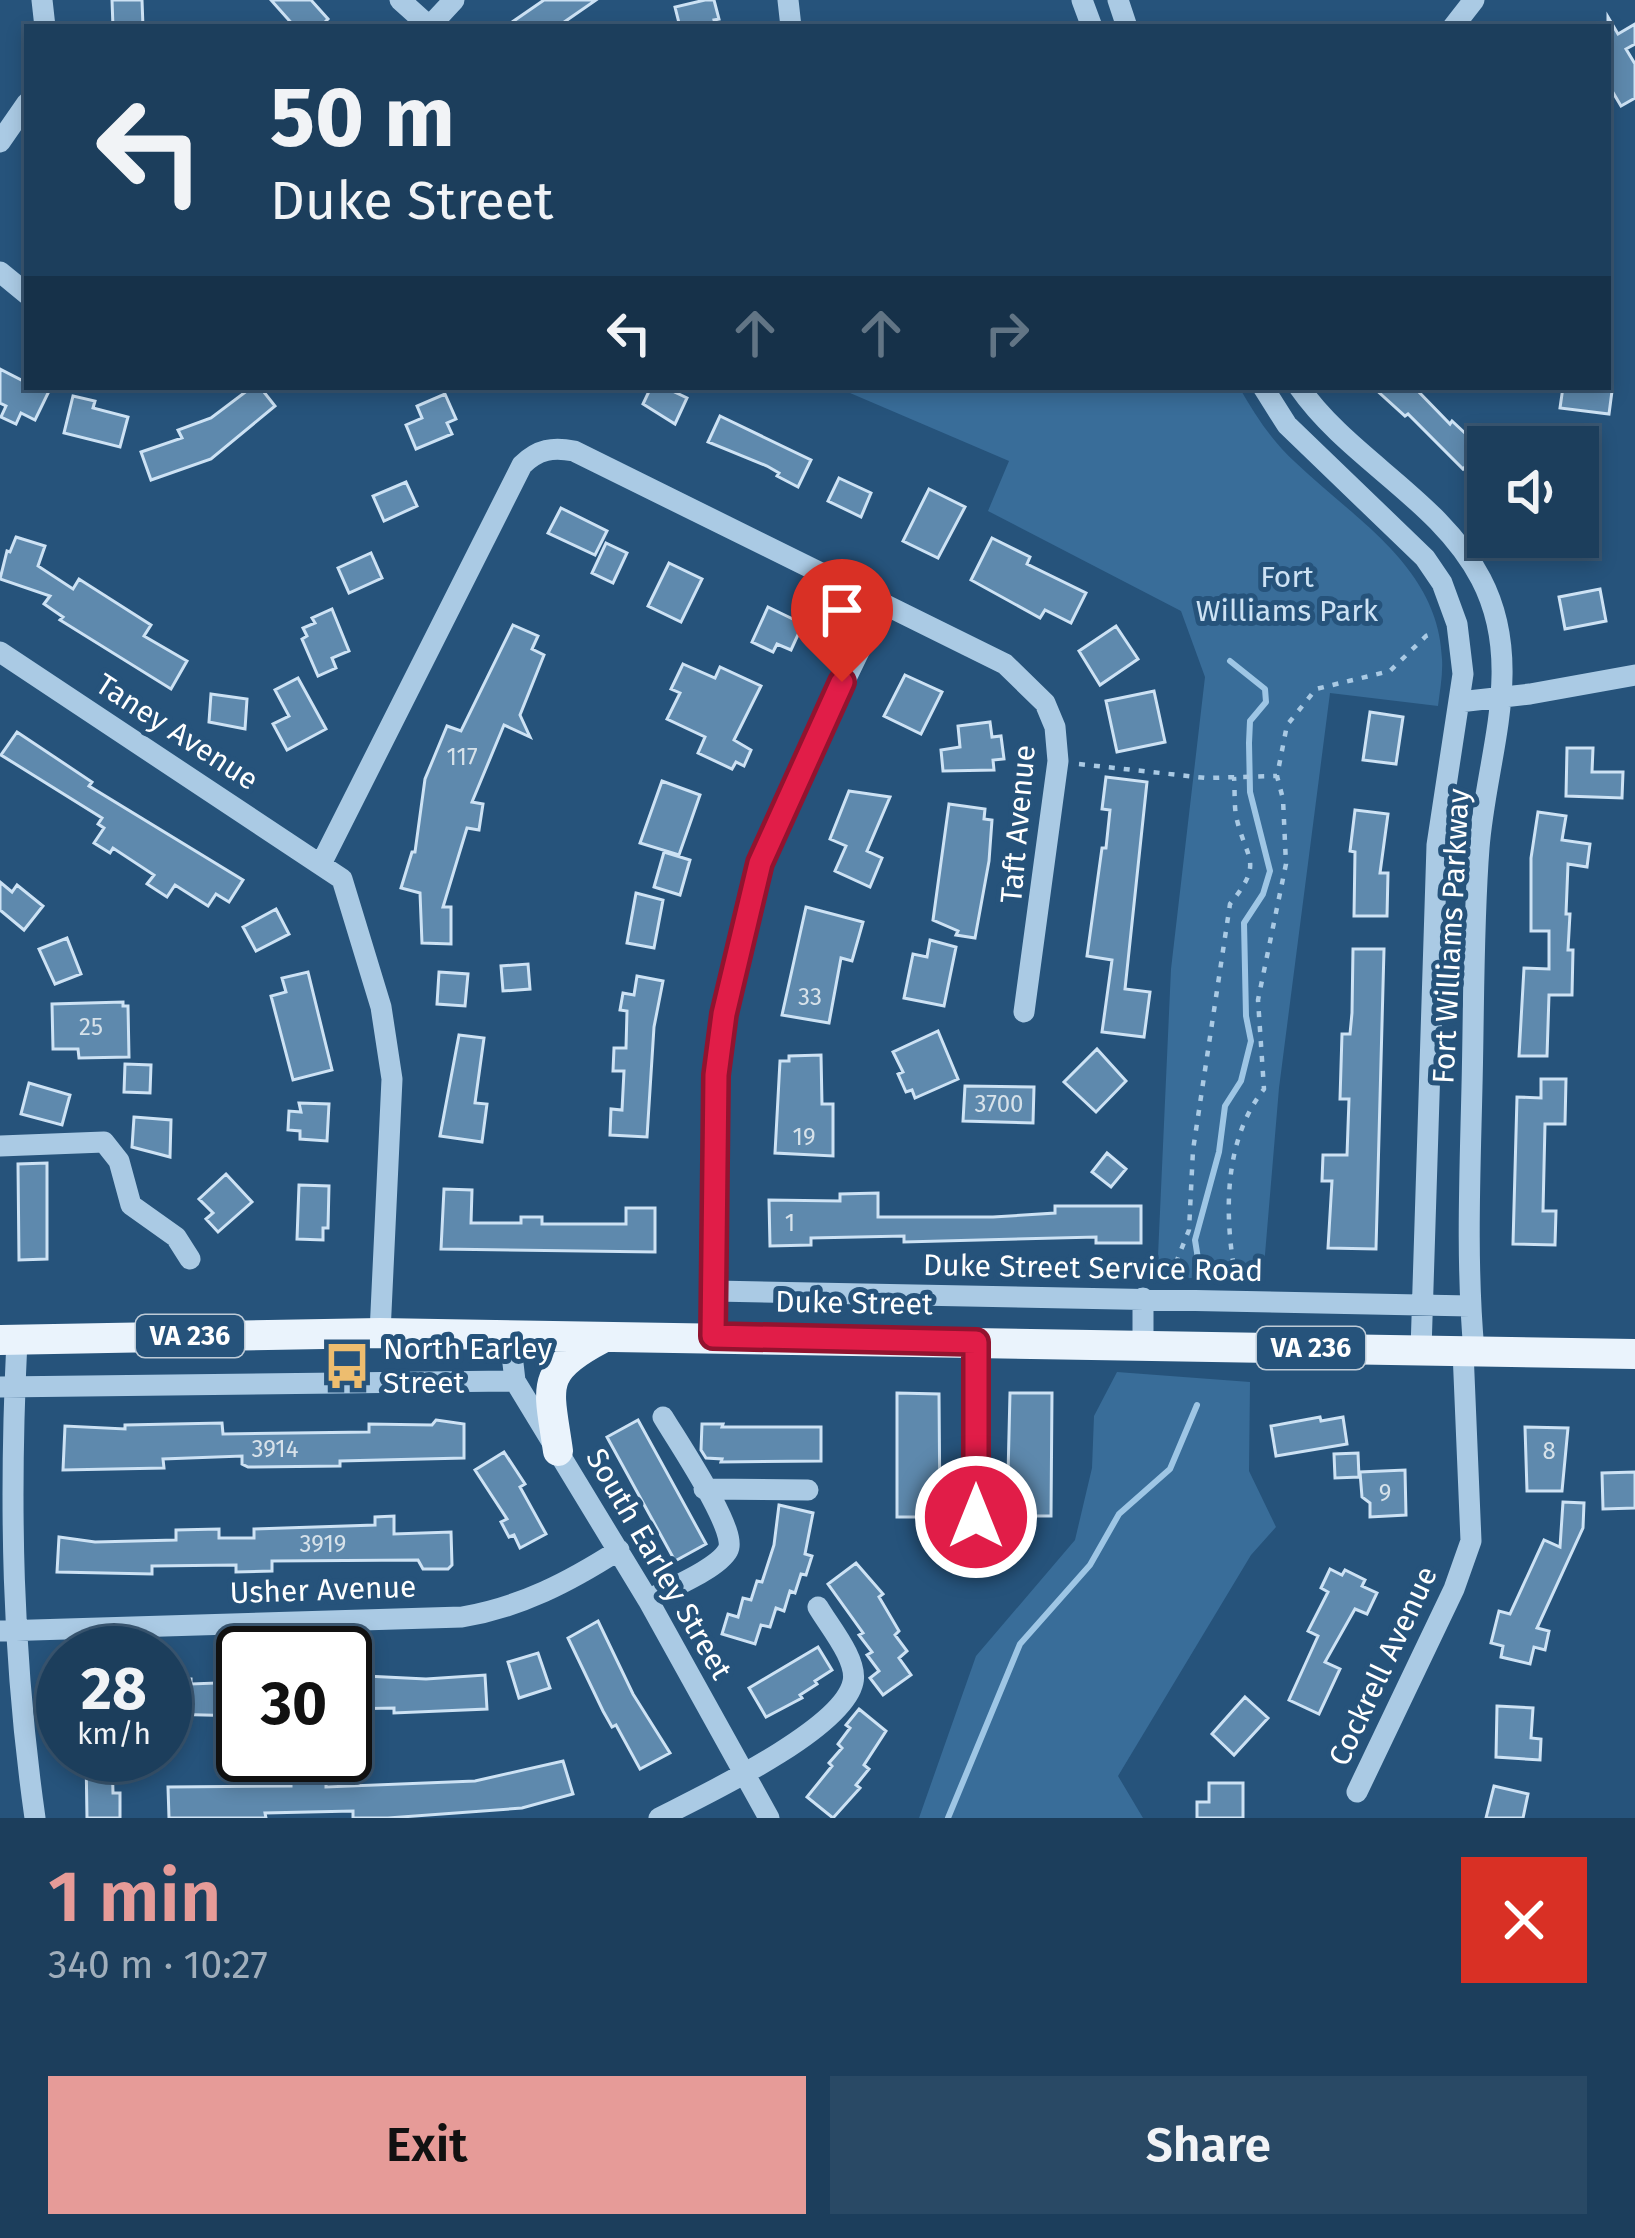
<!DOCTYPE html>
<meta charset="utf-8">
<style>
body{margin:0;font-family:"Fira Sans",sans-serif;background:#294965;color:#f1f3f6;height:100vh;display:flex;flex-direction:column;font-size:45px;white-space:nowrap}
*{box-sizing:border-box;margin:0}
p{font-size:39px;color:#a0aebb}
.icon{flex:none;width:66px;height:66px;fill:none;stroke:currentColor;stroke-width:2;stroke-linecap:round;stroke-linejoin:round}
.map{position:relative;height:1818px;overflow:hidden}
.panel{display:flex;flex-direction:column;background:#1c3e5c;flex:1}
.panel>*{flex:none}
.banner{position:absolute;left:24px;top:24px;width:1587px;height:366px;border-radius:0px;box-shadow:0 6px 18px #0003,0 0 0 3px #3a5772;background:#1c3e5c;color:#f1f3f6;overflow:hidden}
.buttons{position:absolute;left:1467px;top:426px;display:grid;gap:24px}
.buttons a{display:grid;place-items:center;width:132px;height:132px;border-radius:0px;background:#1c3e5c;box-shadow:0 6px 18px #0003,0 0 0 3px #3a5772;font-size:60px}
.speed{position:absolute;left:36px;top:1626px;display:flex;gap:24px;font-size:60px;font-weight:700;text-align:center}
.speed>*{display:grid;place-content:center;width:156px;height:156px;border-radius:50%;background:#1c3e5c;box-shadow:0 6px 18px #0003,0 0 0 3px #3a5772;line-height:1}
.speed small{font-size:30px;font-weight:400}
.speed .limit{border:6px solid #111;border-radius:18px;background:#fff;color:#111}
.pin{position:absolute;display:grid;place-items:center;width:102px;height:102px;color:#fff;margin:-123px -51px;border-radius:50% 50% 50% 0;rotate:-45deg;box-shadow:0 0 12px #0007}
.pin .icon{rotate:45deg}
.me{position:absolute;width:132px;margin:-66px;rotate:0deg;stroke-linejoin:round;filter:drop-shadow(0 0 9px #0008)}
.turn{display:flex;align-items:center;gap:42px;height:252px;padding:0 48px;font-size:54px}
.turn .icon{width:156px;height:156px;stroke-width:2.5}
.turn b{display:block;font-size:84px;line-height:102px}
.lanes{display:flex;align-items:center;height:114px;padding:0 48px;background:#0003;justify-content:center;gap:60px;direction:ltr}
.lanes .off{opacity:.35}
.round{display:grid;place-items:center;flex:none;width:126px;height:126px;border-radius:0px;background:#294965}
.summary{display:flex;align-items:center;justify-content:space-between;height:204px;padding:0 48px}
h1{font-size:72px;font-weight:600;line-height:90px;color:#e69b98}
.primary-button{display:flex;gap:24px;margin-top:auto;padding:24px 48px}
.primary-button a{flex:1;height:138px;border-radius:0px;background:#e69b98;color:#111;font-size:48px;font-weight:600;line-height:138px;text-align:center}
.primary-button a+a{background:#294965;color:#f1f3f6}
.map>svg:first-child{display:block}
</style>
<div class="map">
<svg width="1635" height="1818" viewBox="0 0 1635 1818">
<rect width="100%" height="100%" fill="#26537b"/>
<path fill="#396d99" d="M 836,387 L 1239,387 C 1255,415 1271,440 1295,462 C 1354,519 1439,567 1442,659 C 1443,674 1440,690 1438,706 L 1330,693 L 1279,1088 L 1263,1278 L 1157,1278 L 1171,969 L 1205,677 L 1181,611 L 988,511 L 1009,461 Z
M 1117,1372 L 1250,1382 L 1249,1471 L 1276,1527 L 1251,1555 L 1118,1776 L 1143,1818 L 919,1818 L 976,1656 L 1075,1540 L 1092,1468 L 1094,1416 Z"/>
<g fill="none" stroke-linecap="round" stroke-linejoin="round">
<path stroke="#9ec6e5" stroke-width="6" d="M 1199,1265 L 1195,1240 L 1219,1152 L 1225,1106 L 1241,1081 L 1251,1041 L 1246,1016 L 1244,923 L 1263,894 L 1270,871 L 1250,792 L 1249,743 L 1250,721 L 1266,702 L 1265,689 L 1230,661
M 948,1818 L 1020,1644 L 1090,1565 L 1119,1514 L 1170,1469 L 1197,1405"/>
</g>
<path fill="#5e89ad" stroke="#cde2f4" stroke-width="3" d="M 112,0 L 142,0 L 143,27 L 113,27 Z
M 271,0 L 311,0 L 328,19 L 320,27 L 295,27 Z
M 544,0 L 596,0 L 557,27 L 505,27 Z
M 705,0 L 714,0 L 719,19 L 714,20 L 716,27 L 680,27 L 675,7 Z
M 1608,17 L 1618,34 L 1635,24 L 1635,44 L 1626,49 L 1635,64 L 1635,98 L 1621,106 L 1608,84 Z
M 0,369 L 27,383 L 27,387 L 51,387 L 35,420 L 21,413 L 16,424 L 1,417 L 6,406 L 0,403 Z
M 252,387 L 260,387 L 275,406 L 211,459 L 151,480 L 141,452 L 182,438 L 178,430 L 211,418 Z
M 651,387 L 664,387 L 687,398 L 675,424 L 643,404 Z
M 1373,387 L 1414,387 L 1450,424 L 1452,421 L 1482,449 L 1463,469 L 1408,414 L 1405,416 Z
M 1563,387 L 1612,391 L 1609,414 L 1560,408 Z
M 445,394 L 456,419 L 447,423 L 452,434 L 416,449 L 406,425 L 422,418 L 417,406 Z
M 73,396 L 95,401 L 93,408 L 128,417 L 120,447 L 64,433 Z
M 720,416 L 811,460 L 798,487 L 777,476 L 779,473 L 767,466 L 708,442 Z
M 839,478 L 871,493 L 861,517 L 828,501 Z
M 406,482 L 417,506 L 384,521 L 373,496 Z
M 929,489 L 965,507 L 938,558 L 903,541 Z
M 561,508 L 607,531 L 595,555 L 548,533 Z
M 16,537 L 45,546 L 38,566 L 73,589 L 79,579 L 151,625 L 144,636 L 187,661 L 171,689 L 60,620 L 63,617 L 44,604 L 50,596 L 0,579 L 7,551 L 10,552 Z
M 992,538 L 1030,557 L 1027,564 L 1086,593 L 1071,623 L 1045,610 L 1040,618 L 971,580 Z
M 606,543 L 627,553 L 613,583 L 592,573 Z
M 371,553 L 382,578 L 349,593 L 338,568 Z
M 669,563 L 702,579 L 681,622 L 648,606 Z
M 1600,589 L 1606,621 L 1565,629 L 1559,597 Z
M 768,607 L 803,624 L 791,650 L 777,644 L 773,652 L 752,642 Z
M 332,609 L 349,651 L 332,658 L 336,668 L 318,676 L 302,639 L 307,636 L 303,628 L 315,623 L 312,618 Z
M 513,625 L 538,636 L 532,649 L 544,655 L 520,715 L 530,737 L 504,725 L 472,802 L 483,804 L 479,830 L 467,828 L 443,907 L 451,907 L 451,944 L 422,943 L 420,893 L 401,888 L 412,852 L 415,852 L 425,779 L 447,726 L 461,731 Z
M 1116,626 L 1138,659 L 1100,685 L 1079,651 Z
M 683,664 L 715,678 L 720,667 L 761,686 L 734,740 L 751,750 L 744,766 L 736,762 L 732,769 L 698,753 L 705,737 L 667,719 L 680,693 L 671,689 Z
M 905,675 L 942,692 L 921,734 L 884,716 Z
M 298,678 L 326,729 L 287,750 L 273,724 L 289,716 L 275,690 Z
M 1154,691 L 1165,742 L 1117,752 L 1106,701 Z
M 211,694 L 247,699 L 245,729 L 209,722 Z
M 1370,712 L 1403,717 L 1396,764 L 1363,760 Z
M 990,722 L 992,737 L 1001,736 L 1004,759 L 993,760 L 994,770 L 943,771 L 941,750 L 960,747 L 958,726 Z
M 17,732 L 92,782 L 89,786 L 243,880 L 229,902 L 216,894 L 208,906 L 175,885 L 167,897 L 147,884 L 154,875 L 113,848 L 110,853 L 94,843 L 104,828 L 98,824 L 102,818 L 1,755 Z
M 1567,748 L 1593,748 L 1592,772 L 1623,772 L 1622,798 L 1566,796 Z
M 1106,777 L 1147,782 L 1125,989 L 1150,992 L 1144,1037 L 1102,1032 L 1112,960 L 1087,956 L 1102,848 L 1106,848 L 1110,810 L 1102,809 Z
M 662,781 L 700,795 L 679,855 L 640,843 Z
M 849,791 L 890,797 L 867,851 L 882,858 L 870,887 L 835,871 L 846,846 L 830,839 Z
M 949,804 L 985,809 L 984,819 L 992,820 L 989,861 L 975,938 L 956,935 L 958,931 L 933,920 Z
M 1355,810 L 1388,814 L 1380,873 L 1388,873 L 1387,916 L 1354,916 L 1355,852 L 1350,851 Z
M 1538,812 L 1566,816 L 1562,840 L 1590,844 L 1587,867 L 1568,864 L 1566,914 L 1570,914 L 1568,950 L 1573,950 L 1572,995 L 1549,995 L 1547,1056 L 1519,1056 L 1524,968 L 1549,969 L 1549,931 L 1531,931 L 1531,858 Z
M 664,852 L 690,860 L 680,895 L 654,887 Z
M 0,882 L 12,892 L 17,885 L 43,906 L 24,930 L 0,910 Z
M 636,893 L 663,900 L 654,948 L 627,943 Z
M 806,907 L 863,922 L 852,961 L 841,958 L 829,1023 L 782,1015 Z
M 276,909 L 289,934 L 256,951 L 243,927 Z
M 67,938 L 81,974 L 55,984 L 39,949 Z
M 930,940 L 956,947 L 944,1006 L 904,998 L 913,954 L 927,957 Z
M 1353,949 L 1384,949 L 1376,1249 L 1328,1248 L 1332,1181 L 1322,1181 L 1323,1155 L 1347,1155 L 1349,1099 L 1340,1099 L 1342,1034 L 1350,1034 L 1352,1013 Z
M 528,964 L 530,989 L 503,991 L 501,966 Z
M 308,972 L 332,1070 L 293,1080 L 271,996 L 286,992 L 282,978 Z
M 439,972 L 468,974 L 465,1006 L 437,1004 Z
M 637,976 L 663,981 L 654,1027 L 647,1137 L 610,1135 L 611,1109 L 622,1110 L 624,1071 L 613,1071 L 614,1048 L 626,1048 L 627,1011 L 620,1010 L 623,993 L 634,995 Z
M 123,1002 L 123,1006 L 128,1006 L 129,1057 L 79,1058 L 78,1049 L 53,1049 L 52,1004 Z
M 938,1031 L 958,1079 L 915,1098 L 912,1090 L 906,1092 L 898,1074 L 903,1072 L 893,1052 Z
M 459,1035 L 484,1038 L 475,1103 L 487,1104 L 482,1142 L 440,1136 Z
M 1097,1049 L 1126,1081 L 1096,1112 L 1064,1082 Z
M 821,1055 L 822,1104 L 833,1104 L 833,1156 L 775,1153 L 780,1061 L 789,1061 L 789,1056 Z
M 125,1064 L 151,1065 L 150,1093 L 124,1092 Z
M 1541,1079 L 1566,1079 L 1565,1124 L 1545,1124 L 1543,1211 L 1556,1211 L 1555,1245 L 1513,1244 L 1517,1097 L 1541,1098 Z
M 29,1083 L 70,1095 L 62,1125 L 21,1114 Z
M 965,1086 L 1034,1087 L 1033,1123 L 963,1121 Z
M 299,1103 L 329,1104 L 327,1141 L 300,1139 L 300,1131 L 288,1130 L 289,1111 L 301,1112 Z
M 134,1117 L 171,1120 L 170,1157 L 132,1147 Z
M 1107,1153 L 1126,1169 L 1111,1187 L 1092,1172 Z
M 47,1163 L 47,1259 L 19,1260 L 18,1164 Z
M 226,1174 L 252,1202 L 218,1232 L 206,1219 L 213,1213 L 199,1199 Z
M 299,1185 L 329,1186 L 328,1228 L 323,1228 L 323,1240 L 297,1239 Z
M 444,1189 L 472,1190 L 471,1223 L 521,1223 L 521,1217 L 542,1217 L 542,1224 L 626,1224 L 626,1208 L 655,1208 L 655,1252 L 441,1249 Z
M 878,1193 L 878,1217 L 993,1217 L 1055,1213 L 1055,1206 L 1141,1206 L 1141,1243 L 1096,1243 L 1096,1237 L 904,1242 L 904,1236 L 811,1238 L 811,1245 L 770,1246 L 769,1200 L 840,1201 L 840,1194 Z
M 897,1393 L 939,1394 L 940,1517 L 897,1517 Z
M 1010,1393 L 1052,1393 L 1051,1516 L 1007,1516 Z
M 1320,1417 L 1321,1421 L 1343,1417 L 1347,1444 L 1276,1456 L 1271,1426 Z
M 436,1420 L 464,1424 L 464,1458 L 340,1461 L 340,1466 L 248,1467 L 242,1464 L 242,1456 L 163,1459 L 164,1468 L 63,1470 L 65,1426 L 125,1429 L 125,1425 L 222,1423 L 223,1434 L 369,1432 L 369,1424 L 432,1425 Z
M 638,1420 L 706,1544 L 675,1561 L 607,1437 Z
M 702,1424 L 723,1424 L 722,1427 L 821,1427 L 821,1461 L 721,1462 L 722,1459 L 706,1458 L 701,1450 Z
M 1525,1427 L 1568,1428 L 1562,1491 L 1527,1491 Z
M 504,1452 L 525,1484 L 520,1487 L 546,1534 L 520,1548 L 514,1535 L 509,1537 L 501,1522 L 507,1519 L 475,1470 Z
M 1358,1453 L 1359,1477 L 1335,1478 L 1334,1454 Z
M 1405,1470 L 1406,1515 L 1370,1517 L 1370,1503 L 1362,1497 L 1360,1472 Z
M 1635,1472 L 1635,1508 L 1603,1509 L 1602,1473 Z
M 1563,1502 L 1584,1503 L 1583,1528 L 1537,1628 L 1549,1631 L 1545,1650 L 1534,1647 L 1530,1664 L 1501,1657 L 1503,1646 L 1491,1643 L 1499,1611 L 1510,1614 L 1544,1540 L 1560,1547 Z
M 779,1505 L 813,1513 L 805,1554 L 812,1556 L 806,1575 L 801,1574 L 795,1593 L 790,1591 L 784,1611 L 776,1608 L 770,1627 L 761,1625 L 755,1644 L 722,1634 L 728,1614 L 738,1617 L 743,1598 L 751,1600 L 757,1581 L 762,1582 L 774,1545 Z
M 394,1516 L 394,1534 L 451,1532 L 452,1565 L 448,1569 L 423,1569 L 418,1560 L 272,1561 L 272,1571 L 236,1572 L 236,1565 L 152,1566 L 152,1574 L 57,1572 L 59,1537 L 95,1542 L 176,1540 L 176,1530 L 219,1529 L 219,1538 L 254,1538 L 254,1529 L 375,1525 L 375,1517 Z
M 856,1563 L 883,1594 L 879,1597 L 899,1631 L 895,1635 L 907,1651 L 899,1658 L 911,1675 L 883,1695 L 870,1678 L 879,1671 L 867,1655 L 872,1652 L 859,1635 L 863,1633 L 828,1584 Z
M 1330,1569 L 1342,1575 L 1345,1570 L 1365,1580 L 1362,1586 L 1377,1593 L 1367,1614 L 1355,1609 L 1325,1662 L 1340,1669 L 1319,1714 L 1289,1700 L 1318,1636 L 1308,1631 L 1328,1592 L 1321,1588 Z
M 598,1621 L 633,1694 L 670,1753 L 640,1769 L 616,1725 L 612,1727 L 603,1711 L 568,1638 Z
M 818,1647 L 832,1670 L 815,1681 L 817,1684 L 800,1695 L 802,1698 L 766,1717 L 749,1688 Z
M 538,1653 L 550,1688 L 519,1698 L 508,1662 Z
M 345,1675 L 426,1679 L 485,1675 L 487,1709 L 394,1713 L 394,1708 L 345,1709 Z
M 165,1679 L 191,1679 L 191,1684 L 243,1682 L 243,1716 L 165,1714 Z
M 1245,1697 L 1268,1718 L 1234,1755 L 1212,1734 Z
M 1497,1706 L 1533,1708 L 1531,1738 L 1541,1739 L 1540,1760 L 1496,1757 Z
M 859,1709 L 886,1731 L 864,1765 L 869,1769 L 856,1785 L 860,1788 L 833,1818 L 807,1797 L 832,1766 L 829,1763 L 842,1748 L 838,1744 L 850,1728 L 846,1725 Z
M 86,1755 L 112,1755 L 113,1793 L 120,1793 L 120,1818 L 87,1818 Z
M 563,1761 L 573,1794 L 522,1808 L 388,1818 L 353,1818 L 353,1811 L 265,1813 L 266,1818 L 169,1818 L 168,1787 L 291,1786 L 291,1779 L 326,1778 L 326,1787 L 475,1781 Z
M 1209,1783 L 1243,1783 L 1243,1818 L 1197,1818 L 1197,1802 L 1209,1802 Z
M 1494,1786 L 1528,1794 L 1523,1818 L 1486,1818 Z"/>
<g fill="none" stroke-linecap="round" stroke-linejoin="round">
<path stroke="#aacae4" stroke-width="4.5" stroke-dasharray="6 9" stroke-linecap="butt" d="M 1079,764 L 1206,778 L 1277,776
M 1176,1278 L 1177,1260 L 1189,1230 L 1193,1150 L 1230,904 C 1265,861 1246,861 1236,816 C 1234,803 1235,789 1234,777
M 1236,1279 C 1224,1217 1223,1141 1264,1089 L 1258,1000 L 1286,864 L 1283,799 L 1277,776 L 1287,725 L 1316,689 L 1390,671 L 1426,636 L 1435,633"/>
<path stroke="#aacae4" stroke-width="21" d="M 42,0 L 45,27
M 400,0 L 429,26
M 788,0 L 791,27
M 1082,0 L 1092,27
M 1118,0 L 1127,27
M 429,27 L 454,0
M 1453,27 L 1474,0
M 0,142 L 27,103
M 0,272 L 27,294
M 1263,387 L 1287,425 L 1425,558 L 1442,583 L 1457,624 L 1463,674 L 1437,845 L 1421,1350
M 1299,387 C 1349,459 1440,500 1481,579 C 1526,665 1486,757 1479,848 C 1473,926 1474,1006 1472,1086 C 1470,1174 1466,1262 1474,1351
M 0,652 L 342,879 L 381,1007 L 392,1079 L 380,1333
M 1459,702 L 1530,694 L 1635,675
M 322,862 L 522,465 C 538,449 553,447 574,451 L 1005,664 L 1045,703 L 1055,727 L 1058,761 L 1024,1012
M 0,1146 L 104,1142 L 119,1161 L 131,1205 L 176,1237 L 190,1259
M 715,1291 L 1470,1306
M 510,1337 L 515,1381 L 648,1600 L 769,1818
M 713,1337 L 716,1075 L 736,953 L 761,863 L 776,823 L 881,606
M 17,1340 C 9,1503 12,1656 35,1818
M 976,1342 L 976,1517
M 1143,1345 L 1143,1298
M 0,1387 L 515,1381
M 704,1489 L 808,1490
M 648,1600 C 668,1589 718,1569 728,1550 C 739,1532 676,1439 663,1417
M 0,1631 L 462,1617 C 521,1607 569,1582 619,1550
M 1357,1792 L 1454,1589 L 1471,1541 L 1463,1351
M 659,1818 C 702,1796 843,1730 853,1682 C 858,1660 829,1626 818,1607"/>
<path stroke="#eaf3fc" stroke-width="30" d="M 0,1340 L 380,1333 L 1635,1354
M 558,1451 C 549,1387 538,1372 601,1339"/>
</g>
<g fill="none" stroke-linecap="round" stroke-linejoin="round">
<defs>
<path id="route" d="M 842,682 L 760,863 L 724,1014 L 716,1075 L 713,1336 L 976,1342 L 976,1517"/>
</defs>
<use href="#route" stroke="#92132f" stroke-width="30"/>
<use href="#route" stroke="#e11d48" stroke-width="21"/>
</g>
<defs>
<symbol id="bus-bare" viewBox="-9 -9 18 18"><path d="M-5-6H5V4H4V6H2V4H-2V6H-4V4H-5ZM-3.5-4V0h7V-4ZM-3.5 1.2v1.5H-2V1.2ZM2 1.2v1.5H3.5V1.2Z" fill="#edbd6f" stroke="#26537b" stroke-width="2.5" paint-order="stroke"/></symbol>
</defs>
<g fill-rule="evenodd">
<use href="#bus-bare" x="314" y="1333" width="66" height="66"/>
</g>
<g text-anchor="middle" stroke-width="10" stroke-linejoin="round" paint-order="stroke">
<g font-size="24" fill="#d7e2ea">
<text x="462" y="765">117</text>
<text x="810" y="1005">33</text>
<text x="91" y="1035">25</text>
<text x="999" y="1112">3700</text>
<text x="804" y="1145">19</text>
<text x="790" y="1231">1</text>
<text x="275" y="1457">3914</text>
<text x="1549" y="1459">8</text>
<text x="1385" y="1501">9</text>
<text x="323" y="1552">3919</text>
</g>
<g fill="#26537b" stroke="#becbd7" stroke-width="3">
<rect x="136" y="1315" width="108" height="42" rx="9"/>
<rect x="1257" y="1327" width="108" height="42" rx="9"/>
</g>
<g font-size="27" font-weight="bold" fill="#fff">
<text x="190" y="1345">VA 236</text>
<text x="1311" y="1357">VA 236</text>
</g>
<g font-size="30" fill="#cde2f4" stroke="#26537b">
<text x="1287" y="587">Fort<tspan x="1287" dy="34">Williams Park</tspan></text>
</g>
<g font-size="30" fill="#fff" stroke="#26537b">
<text transform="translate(177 732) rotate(33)" y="10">Taney Avenue</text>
<text transform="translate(1018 824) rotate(-85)" y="10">Taft Avenue</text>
<text transform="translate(1451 936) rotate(-87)" y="10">Fort Williams Parkway</text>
<text transform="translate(1093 1268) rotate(1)" y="10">Duke Street Service Road</text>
<text transform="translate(854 1303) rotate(1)" y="10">Duke Street</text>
<text transform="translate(659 1564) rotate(60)" y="10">South Earley Street</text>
<text transform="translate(323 1590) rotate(-2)" y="10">Usher Avenue</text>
<text transform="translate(1383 1666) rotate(-65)" y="10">Cockrell Avenue</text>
</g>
<g font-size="30" fill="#fff" stroke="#26537b" text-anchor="start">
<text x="383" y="1359">North Earley<tspan x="383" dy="34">Street</tspan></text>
</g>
</g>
</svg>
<div class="buttons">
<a><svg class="icon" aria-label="sound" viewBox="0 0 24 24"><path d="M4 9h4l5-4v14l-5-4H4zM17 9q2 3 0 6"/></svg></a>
</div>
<div class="speed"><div>28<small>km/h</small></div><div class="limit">30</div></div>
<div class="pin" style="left:842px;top:682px;background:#d93025"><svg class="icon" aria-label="arrive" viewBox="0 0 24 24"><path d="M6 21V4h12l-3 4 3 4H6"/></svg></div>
<svg class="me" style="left:976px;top:1517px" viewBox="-20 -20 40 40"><circle r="17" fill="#e11d48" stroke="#fff" stroke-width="3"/><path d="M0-11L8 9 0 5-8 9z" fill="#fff"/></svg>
<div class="banner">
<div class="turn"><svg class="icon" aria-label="left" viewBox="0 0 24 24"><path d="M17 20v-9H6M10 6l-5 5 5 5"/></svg><div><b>50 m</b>Duke Street</div></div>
<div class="lanes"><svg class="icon" aria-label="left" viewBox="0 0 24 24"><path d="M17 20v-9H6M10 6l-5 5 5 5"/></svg><svg class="icon off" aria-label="ahead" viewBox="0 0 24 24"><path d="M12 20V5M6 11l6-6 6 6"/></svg><svg class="icon off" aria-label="ahead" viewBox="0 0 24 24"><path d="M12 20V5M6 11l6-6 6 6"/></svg><svg class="icon off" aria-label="right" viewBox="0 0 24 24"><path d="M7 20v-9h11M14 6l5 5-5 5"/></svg></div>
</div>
</div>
<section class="panel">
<div class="summary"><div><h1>1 min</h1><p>340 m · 10:27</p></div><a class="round" style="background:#d93025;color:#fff"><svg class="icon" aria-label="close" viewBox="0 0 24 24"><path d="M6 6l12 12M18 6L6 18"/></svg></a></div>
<div class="primary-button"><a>Exit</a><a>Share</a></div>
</section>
